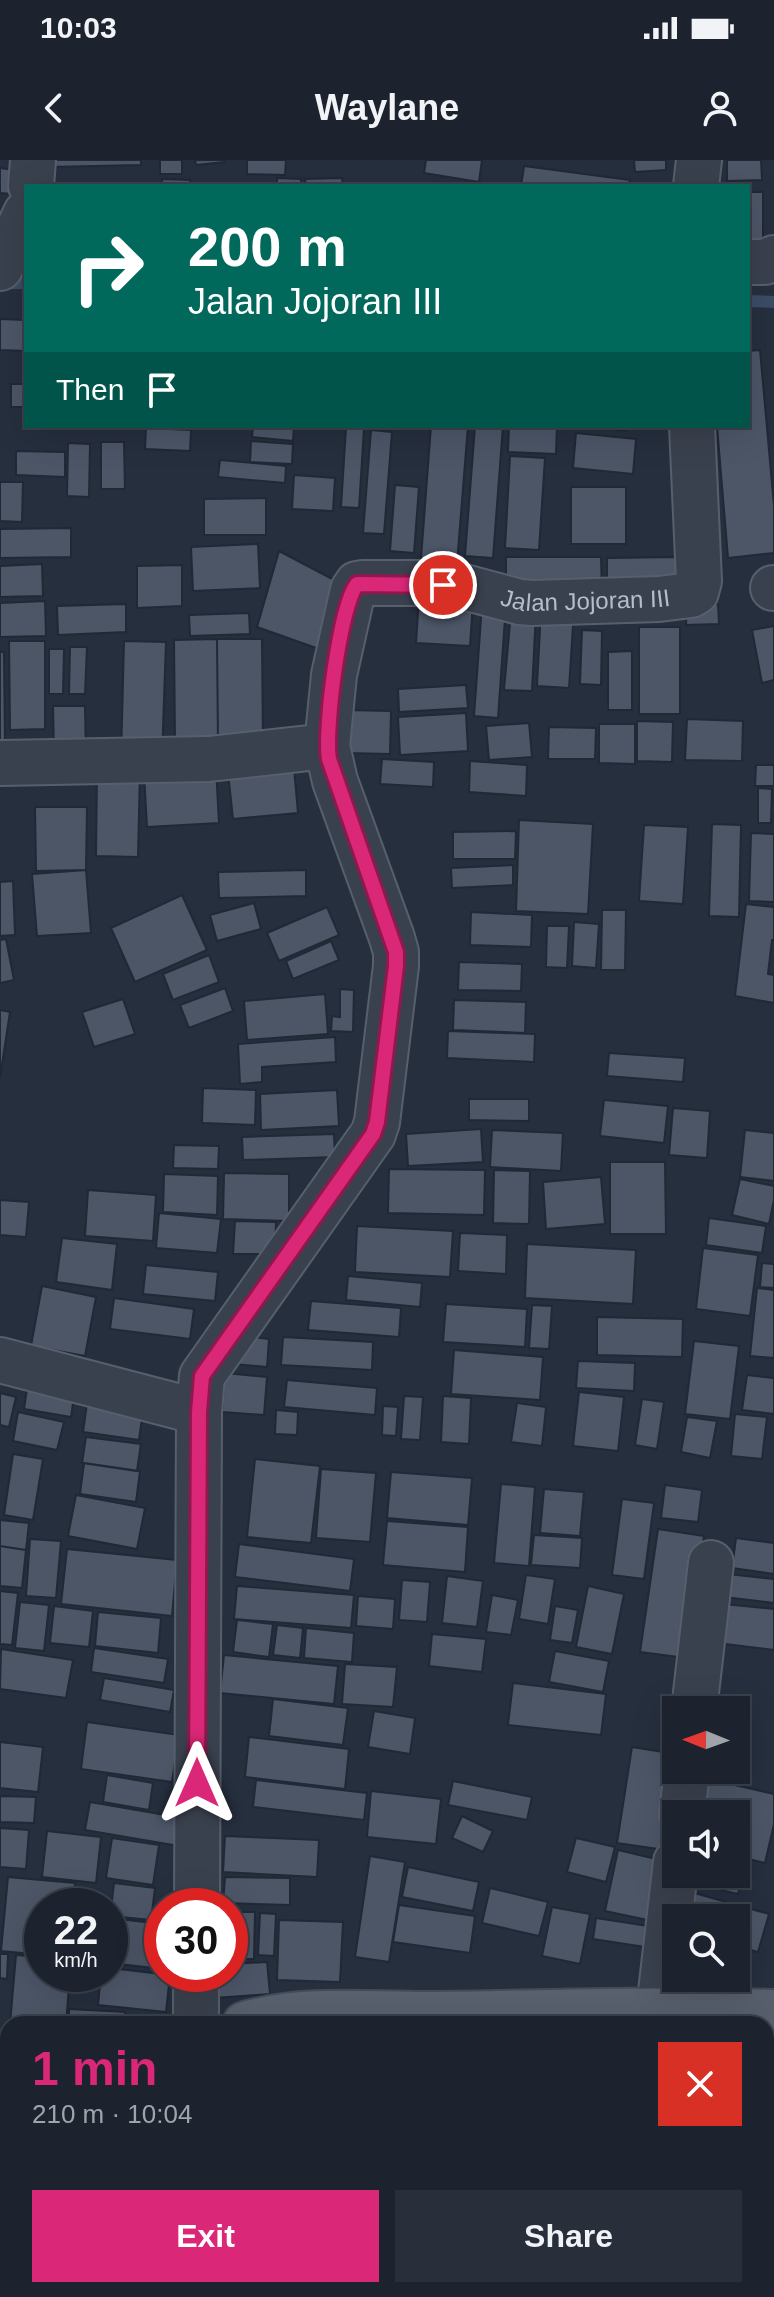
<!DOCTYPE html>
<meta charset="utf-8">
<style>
body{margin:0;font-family:Arial,sans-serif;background:#292f3a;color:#f1f3f6;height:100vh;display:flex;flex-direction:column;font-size:30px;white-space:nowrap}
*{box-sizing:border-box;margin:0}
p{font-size:26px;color:#a0a4aa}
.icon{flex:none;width:44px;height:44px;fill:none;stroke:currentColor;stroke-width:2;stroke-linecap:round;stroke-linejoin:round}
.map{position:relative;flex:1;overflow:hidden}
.details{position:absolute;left:0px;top:1856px;width:774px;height:282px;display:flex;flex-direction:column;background:#1c232e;border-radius:24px 24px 0 0;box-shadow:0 8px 32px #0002,0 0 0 2px #3a404a}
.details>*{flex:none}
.banner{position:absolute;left:24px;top:24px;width:726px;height:244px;border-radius:0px;box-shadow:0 8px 32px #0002,0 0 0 2px #3a404a;background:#00695c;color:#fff;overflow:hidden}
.needle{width:52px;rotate:271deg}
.tools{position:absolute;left:662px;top:1536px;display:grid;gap:16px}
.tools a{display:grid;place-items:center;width:88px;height:88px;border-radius:0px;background:#1c232e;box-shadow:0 8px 32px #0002,0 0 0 2px #3a404a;font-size:40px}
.speed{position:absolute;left:24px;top:1728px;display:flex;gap:16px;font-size:40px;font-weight:700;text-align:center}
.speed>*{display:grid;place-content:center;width:104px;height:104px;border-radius:50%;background:#1c232e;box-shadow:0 8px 32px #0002,0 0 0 2px #3a404a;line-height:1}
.speed small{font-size:20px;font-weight:400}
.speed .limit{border:12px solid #d22;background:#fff;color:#111}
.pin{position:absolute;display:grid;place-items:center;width:68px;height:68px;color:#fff;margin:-34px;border:4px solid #fff;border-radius:50%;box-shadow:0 2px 8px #0007}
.me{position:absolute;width:88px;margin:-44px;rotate:0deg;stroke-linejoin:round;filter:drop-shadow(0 0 6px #0008)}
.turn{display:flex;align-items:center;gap:28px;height:168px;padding:0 32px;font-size:36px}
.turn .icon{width:104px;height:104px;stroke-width:2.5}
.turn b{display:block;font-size:56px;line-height:68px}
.then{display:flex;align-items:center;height:76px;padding:0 32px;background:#0003;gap:16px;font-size:30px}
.round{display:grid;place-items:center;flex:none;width:84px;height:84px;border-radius:0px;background:#292f3a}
.overview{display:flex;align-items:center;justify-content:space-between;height:136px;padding:0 32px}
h1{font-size:48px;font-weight:700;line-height:60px;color:#db2777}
.cta{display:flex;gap:16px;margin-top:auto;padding:16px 32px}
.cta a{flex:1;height:92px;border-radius:0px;background:#db2777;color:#fff;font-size:32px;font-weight:700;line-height:92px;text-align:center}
.cta a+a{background:#292f3a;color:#f1f3f6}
.status{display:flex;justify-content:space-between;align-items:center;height:56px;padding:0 40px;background:#1c232e;direction:ltr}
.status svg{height:22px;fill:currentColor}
header{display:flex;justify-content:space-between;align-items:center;height:104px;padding:0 32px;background:#1c232e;font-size:36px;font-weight:700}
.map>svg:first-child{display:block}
</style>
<div class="status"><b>10:03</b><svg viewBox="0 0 49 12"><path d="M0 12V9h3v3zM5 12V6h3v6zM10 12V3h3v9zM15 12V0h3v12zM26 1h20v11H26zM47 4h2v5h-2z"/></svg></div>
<header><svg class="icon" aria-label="back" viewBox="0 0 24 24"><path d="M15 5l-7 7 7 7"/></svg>Waylane<svg class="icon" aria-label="person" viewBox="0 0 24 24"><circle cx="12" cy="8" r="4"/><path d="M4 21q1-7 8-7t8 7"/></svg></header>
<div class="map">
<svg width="774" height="2137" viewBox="0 0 774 2137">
<rect width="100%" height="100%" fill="#262f3e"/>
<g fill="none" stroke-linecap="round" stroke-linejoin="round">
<path stroke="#3c4c66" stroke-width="12" d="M 0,123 L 26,123
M 748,141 L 774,142"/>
</g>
<path fill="#4c5667" stroke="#212836" stroke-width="2" d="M 49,0 L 141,0 L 141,5 L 49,7 Z
M 160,0 L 182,0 L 182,14 L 160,14 Z
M 195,0 L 225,0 L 225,2 L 196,5 Z
M 247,0 L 286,0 L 285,15 L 247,14 Z
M 426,0 L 482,0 L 479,22 L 424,13 Z
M 634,0 L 666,0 L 666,10 L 635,12 Z
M 727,0 L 761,0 L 762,20 L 727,21 Z
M 524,6 L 630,20 L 629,26 L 521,26 Z
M 0,8 L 14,10 L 12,34 L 0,33 Z
M 277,18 L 301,19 L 301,26 L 277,26 Z
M 342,18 L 343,26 L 306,26 L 305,19 Z
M 162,19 L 190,20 L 190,26 L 162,26 Z
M 105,23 L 154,23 L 154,26 L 105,26 Z
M 748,32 L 763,32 L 763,94 L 748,94 Z
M 0,159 L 26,160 L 26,191 L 0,190 Z
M 760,190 L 774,346 L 774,393 L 728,398 L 717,266 L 748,266 L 748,191 Z
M 11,224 L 26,224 L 26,247 L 11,247 Z
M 253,266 L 294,266 L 293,281 L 252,277 Z
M 431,266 L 468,266 L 456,416 L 420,412 Z
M 475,266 L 503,266 L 493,398 L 465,396 Z
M 509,266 L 557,266 L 556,294 L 508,292 Z
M 580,266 L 628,266 L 627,271 Z
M 146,268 L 191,270 L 190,291 L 145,289 Z
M 346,268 L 364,269 L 359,348 L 341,347 Z
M 371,270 L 392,272 L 384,374 L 363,373 Z
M 576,273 L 636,279 L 633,314 L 573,308 Z
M 251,281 L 293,284 L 292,304 L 250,302 Z
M 101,282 L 124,282 L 125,329 L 101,329 Z
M 68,283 L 90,284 L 89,337 L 67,336 Z
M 16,291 L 65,292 L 65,317 L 16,315 Z
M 510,296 L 545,298 L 539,390 L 505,388 Z
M 220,300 L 286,306 L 285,323 L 218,317 Z
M 294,315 L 335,318 L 333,351 L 292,349 Z
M 0,322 L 23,322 L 22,362 L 0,361 Z
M 395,325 L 419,327 L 414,393 L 390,391 Z
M 571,327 L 626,327 L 626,384 L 571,384 Z
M 266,338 L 266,375 L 204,375 L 204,339 Z
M 71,368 L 71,397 L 0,398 L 0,369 Z
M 258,384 L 260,428 L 193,431 L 191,387 Z
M 279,391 L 340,423 L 319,489 L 257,467 Z
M 506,397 L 601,397 L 602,432 L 506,433 Z
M 676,397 L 676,429 L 607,429 L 607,398 Z
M 42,404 L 43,436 L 0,437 L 0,406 Z
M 182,405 L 182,446 L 137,448 L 137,406 Z
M 419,438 L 473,441 L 470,486 L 416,483 Z
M 45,441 L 46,476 L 0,477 L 0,443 Z
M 126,444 L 126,472 L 58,475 L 57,446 Z
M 506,444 L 498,558 L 474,556 L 482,445 Z
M 718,444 L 719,464 L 686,465 L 687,445 Z
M 541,449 L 574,451 L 569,528 L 537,526 Z
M 511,452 L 536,452 L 532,531 L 504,530 Z
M 249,453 L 250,474 L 190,476 L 189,455 Z
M 774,466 L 774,520 L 762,523 L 752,470 Z
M 639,467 L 680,467 L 680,554 L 639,554 Z
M 582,470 L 602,471 L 601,525 L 580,524 Z
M 217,479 L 262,479 L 263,583 L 218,583 Z
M 217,479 L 218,583 L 175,584 L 174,480 Z
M 9,481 L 45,481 L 45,569 L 10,570 Z
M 124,481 L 166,482 L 162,598 L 121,597 Z
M 70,487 L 87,487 L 85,534 L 69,534 Z
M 49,489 L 64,489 L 63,534 L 49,534 Z
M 632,491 L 632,550 L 608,550 L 608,492 Z
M 0,492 L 4,492 L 5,586 L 0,586 Z
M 466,525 L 468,548 L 399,552 L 398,529 Z
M 53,546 L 85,546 L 86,595 L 54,595 Z
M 346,550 L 391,551 L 390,594 L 345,593 Z
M 466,553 L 468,591 L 400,595 L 398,557 Z
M 687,559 L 743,561 L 742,601 L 685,600 Z
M 637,561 L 673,562 L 672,602 L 637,601 Z
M 529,563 L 532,597 L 489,600 L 486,566 Z
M 599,564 L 635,564 L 635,604 L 599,603 Z
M 549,567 L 596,568 L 595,599 L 548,599 Z
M 293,597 L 298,653 L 233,659 L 227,603 Z
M 382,599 L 434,602 L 433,627 L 380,624 Z
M 470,601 L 527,605 L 526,636 L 469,632 Z
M 756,605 L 774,605 L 774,626 L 755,626 Z
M 216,608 L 219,663 L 147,667 L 144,613 Z
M 97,609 L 140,609 L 138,697 L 96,696 Z
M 758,628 L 772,629 L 771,663 L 758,663 Z
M 35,647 L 87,647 L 86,710 L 36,711 Z
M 519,660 L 593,664 L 588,754 L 516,751 Z
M 712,664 L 741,665 L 739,757 L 709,756 Z
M 644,665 L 688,667 L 683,744 L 639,741 Z
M 516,671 L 515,699 L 453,699 L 453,672 Z
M 751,673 L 774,674 L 774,742 L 749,741 Z
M 513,705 L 513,725 L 452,728 L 451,708 Z
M 86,710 L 91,773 L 37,776 L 32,714 Z
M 306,710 L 306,736 L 219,738 L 218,712 Z
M 13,721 L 15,775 L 0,776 L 0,722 Z
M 182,735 L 207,790 L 135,822 L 111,768 Z
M 254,743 L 261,769 L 217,781 L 210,755 Z
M 746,744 L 774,747 L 774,780 L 772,780 L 768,814 L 774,815 L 774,843 L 735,836 Z
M 327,747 L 339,775 L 279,801 L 267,773 Z
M 602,750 L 626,750 L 625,810 L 601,810 Z
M 471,752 L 532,755 L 531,787 L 470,785 Z
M 574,762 L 599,764 L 596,808 L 572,806 Z
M 547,766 L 569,766 L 567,808 L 546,807 Z
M 6,779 L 14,820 L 0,823 L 0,780 Z
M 331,781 L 339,800 L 293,819 L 286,801 Z
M 209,795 L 219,822 L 173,840 L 163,814 Z
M 459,802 L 522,804 L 521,831 L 458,830 Z
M 225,828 L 233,851 L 189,868 L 180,845 Z
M 340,829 L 354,830 L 353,872 L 331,871 L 332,856 L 340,857 Z
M 325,834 L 328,874 L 247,880 L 244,841 Z
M 123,839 L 135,874 L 94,887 L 82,852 Z
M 454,840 L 526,842 L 525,873 L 453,870 Z
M 0,850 L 10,852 L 0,918 Z
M 448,871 L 535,874 L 534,902 L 447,898 Z
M 335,877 L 336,902 L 262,907 L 262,922 L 240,924 L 238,884 Z
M 609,893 L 685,898 L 683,922 L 607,916 Z
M 203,928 L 256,930 L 255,965 L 202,963 Z
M 337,930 L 339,966 L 261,970 L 260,934 Z
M 469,939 L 529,939 L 529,961 L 469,960 Z
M 604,940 L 668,946 L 664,983 L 600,976 Z
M 673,948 L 710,951 L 707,998 L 669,995 Z
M 481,969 L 483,1002 L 408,1006 L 406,974 Z
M 492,970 L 563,973 L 561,1011 L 490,1007 Z
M 745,970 L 774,973 L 774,1021 L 740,1017 Z
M 334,974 L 335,997 L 243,1000 L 242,977 Z
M 174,985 L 219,986 L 218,1009 L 173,1008 Z
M 610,1002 L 665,1002 L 666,1074 L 610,1074 Z
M 389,1009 L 485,1010 L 484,1055 L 388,1053 Z
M 494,1010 L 530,1011 L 529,1064 L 493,1063 Z
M 224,1013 L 289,1014 L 289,1061 L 223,1059 Z
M 164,1014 L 218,1016 L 217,1055 L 163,1052 Z
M 601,1017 L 605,1064 L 546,1069 L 543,1022 Z
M 740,1019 L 774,1026 L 774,1040 L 769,1064 L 732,1055 Z
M 88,1030 L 156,1035 L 153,1081 L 85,1076 Z
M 0,1040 L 29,1042 L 26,1077 L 0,1075 Z
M 159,1053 L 221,1059 L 217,1093 L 156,1088 Z
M 709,1058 L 766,1066 L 762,1093 L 706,1085 Z
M 235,1061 L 276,1062 L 275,1094 L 233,1094 Z
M 357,1066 L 453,1071 L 450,1117 L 355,1112 Z
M 460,1073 L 507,1075 L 506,1114 L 458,1111 Z
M 62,1078 L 117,1084 L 112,1130 L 56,1122 Z
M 527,1084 L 636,1090 L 633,1144 L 525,1138 Z
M 703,1088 L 758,1095 L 750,1156 L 696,1149 Z
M 762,1103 L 774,1104 L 774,1128 L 760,1127 Z
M 146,1105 L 218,1112 L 215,1141 L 143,1134 Z
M 348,1116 L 422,1123 L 420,1147 L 346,1140 Z
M 42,1126 L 96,1137 L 85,1196 L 31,1186 Z
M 757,1128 L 774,1130 L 774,1198 L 750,1196 Z
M 114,1138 L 194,1149 L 190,1179 L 110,1169 Z
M 311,1141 L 401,1148 L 399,1177 L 308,1170 Z
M 446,1144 L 527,1149 L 525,1187 L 443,1182 Z
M 532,1145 L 552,1146 L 549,1189 L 529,1188 Z
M 597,1157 L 683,1159 L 682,1197 L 597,1195 Z
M 235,1175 L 269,1179 L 267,1207 L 233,1204 Z
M 283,1177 L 373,1182 L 372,1210 L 281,1205 Z
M 694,1181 L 739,1186 L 730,1259 L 685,1254 Z
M 454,1190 L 543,1197 L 540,1240 L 451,1234 Z
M 578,1201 L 635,1203 L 634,1231 L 576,1228 Z
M 225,1213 L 267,1217 L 264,1255 L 222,1252 Z
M 747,1215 L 774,1218 L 774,1254 L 742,1250 Z
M 287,1220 L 377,1228 L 375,1255 L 284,1247 Z
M 28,1222 L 75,1230 L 71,1257 L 24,1249 Z
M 579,1232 L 624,1237 L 618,1291 L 573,1286 Z
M 0,1233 L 16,1237 L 9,1267 L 0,1265 Z
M 88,1236 L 144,1244 L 139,1280 L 83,1272 Z
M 404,1236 L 423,1237 L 420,1280 L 401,1279 Z
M 443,1236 L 471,1238 L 469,1284 L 441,1282 Z
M 642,1239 L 664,1242 L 657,1289 L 635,1285 Z
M 517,1243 L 546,1247 L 542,1286 L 511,1282 Z
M 383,1246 L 398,1247 L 396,1276 L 382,1275 Z
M 276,1250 L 298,1252 L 297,1275 L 275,1274 Z
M 18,1252 L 64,1262 L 57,1290 L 13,1281 Z
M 735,1254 L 767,1257 L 762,1299 L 731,1296 Z
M 687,1257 L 717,1261 L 710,1298 L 681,1292 Z
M 86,1277 L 141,1284 L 137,1311 L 82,1303 Z
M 13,1294 L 43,1299 L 33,1360 L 4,1355 Z
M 255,1299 L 320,1306 L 311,1383 L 247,1377 Z
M 84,1303 L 140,1311 L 136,1342 L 80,1334 Z
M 321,1309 L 376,1313 L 370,1382 L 316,1378 Z
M 391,1312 L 472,1318 L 468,1365 L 387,1358 Z
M 501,1324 L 535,1327 L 529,1406 L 494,1403 Z
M 665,1325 L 702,1330 L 698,1362 L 661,1358 Z
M 544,1329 L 584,1332 L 580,1376 L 540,1373 Z
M 76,1335 L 145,1348 L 137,1389 L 68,1376 Z
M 622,1339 L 654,1343 L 644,1419 L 612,1415 Z
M 0,1360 L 29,1363 L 26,1390 L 0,1386 Z
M 387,1361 L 468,1367 L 465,1412 L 383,1405 Z
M 658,1369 L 704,1376 L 686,1498 L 640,1492 Z
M 534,1375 L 582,1378 L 580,1408 L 531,1405 Z
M 736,1378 L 774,1383 L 774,1414 L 732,1408 Z
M 30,1379 L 61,1381 L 56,1438 L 26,1436 Z
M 239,1384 L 354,1399 L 350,1431 L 235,1417 Z
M 0,1386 L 26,1390 L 22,1428 L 0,1426 Z
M 67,1389 L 177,1400 L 172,1456 L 61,1444 Z
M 719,1413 L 774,1419 L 774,1443 L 716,1436 Z
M 526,1415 L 555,1419 L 548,1464 L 519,1459 Z
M 447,1416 L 483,1421 L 477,1467 L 442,1463 Z
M 402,1420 L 430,1422 L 427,1462 L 399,1460 Z
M 237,1426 L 354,1435 L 351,1468 L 234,1459 Z
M 588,1426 L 624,1434 L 612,1494 L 576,1487 Z
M 0,1431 L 18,1433 L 12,1485 L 0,1484 Z
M 492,1435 L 518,1440 L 511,1475 L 486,1472 Z
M 358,1436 L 395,1439 L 393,1469 L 356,1466 Z
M 20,1442 L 49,1445 L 44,1491 L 15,1488 Z
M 713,1443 L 774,1449 L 774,1490 L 709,1482 Z
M 54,1446 L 93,1451 L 89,1487 L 50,1483 Z
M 555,1446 L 578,1450 L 572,1483 L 550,1480 Z
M 98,1452 L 161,1458 L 158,1493 L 95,1486 Z
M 237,1460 L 273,1464 L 269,1497 L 233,1492 Z
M 277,1465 L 303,1468 L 300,1498 L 273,1495 Z
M 306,1468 L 354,1473 L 352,1502 L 304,1498 Z
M 432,1474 L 486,1479 L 482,1512 L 429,1506 Z
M 94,1488 L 168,1499 L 164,1523 L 91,1512 Z
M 1,1489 L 73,1500 L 66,1538 L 0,1529 Z
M 555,1491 L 609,1501 L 603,1532 L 549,1522 Z
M 224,1495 L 338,1506 L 334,1544 L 220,1533 Z
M 345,1504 L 397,1507 L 393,1547 L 342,1544 Z
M 104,1518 L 174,1530 L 170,1552 L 100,1540 Z
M 513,1523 L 606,1534 L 601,1575 L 508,1565 Z
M 273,1539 L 348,1548 L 343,1585 L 269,1576 Z
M 374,1551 L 415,1558 L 410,1594 L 368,1587 Z
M 87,1562 L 179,1575 L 172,1622 L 81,1609 Z
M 249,1577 L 349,1589 L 345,1629 L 245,1617 Z
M 0,1582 L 43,1587 L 38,1632 L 0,1628 Z
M 632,1587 L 676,1594 L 678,1610 L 665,1690 L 617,1683 Z
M 107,1615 L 153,1623 L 149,1650 L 103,1642 Z
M 695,1616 L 774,1634 L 774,1664 L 765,1703 L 736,1696 L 736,1654 L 686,1654 Z
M 256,1620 L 367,1633 L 364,1660 L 253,1647 Z
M 453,1621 L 532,1637 L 527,1660 L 448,1645 Z
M 371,1631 L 441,1639 L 436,1684 L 367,1677 Z
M 0,1636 L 36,1637 L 34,1663 L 0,1662 Z
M 90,1642 L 183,1658 L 179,1686 L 85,1670 Z
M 462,1656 L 493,1671 L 483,1692 L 452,1678 Z
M 0,1668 L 29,1670 L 26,1709 L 0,1707 Z
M 47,1671 L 101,1677 L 96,1723 L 42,1717 Z
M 225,1676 L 319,1680 L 317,1717 L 223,1712 Z
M 112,1678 L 159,1685 L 153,1725 L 106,1718 Z
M 576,1678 L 615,1687 L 606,1722 L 567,1712 Z
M 618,1690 L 669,1702 L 657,1762 L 605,1751 Z
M 370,1696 L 405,1702 L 389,1802 L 355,1797 Z
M 736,1703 L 745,1705 L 738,1734 L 682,1721 L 684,1714 L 736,1714 Z
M 408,1707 L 479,1722 L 473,1751 L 402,1737 Z
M 8,1717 L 75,1723 L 73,1746 L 42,1746 L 42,1795 L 1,1791 Z
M 225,1717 L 290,1718 L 290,1745 L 223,1743 Z
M 114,1723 L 155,1728 L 151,1760 L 110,1756 Z
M 490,1728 L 548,1742 L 539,1776 L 482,1763 Z
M 684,1730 L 769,1754 L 758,1792 L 736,1786 L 736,1758 L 677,1758 Z
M 399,1745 L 475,1756 L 470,1793 L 393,1782 Z
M 552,1747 L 590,1754 L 580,1804 L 542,1796 Z
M 230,1752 L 255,1752 L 254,1799 L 230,1799 Z
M 260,1753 L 276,1754 L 274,1796 L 258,1795 Z
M 110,1758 L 162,1764 L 162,1809 L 110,1803 Z
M 596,1758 L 648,1766 L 645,1787 L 593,1779 Z
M 279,1760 L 343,1762 L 340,1822 L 277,1820 Z
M 0,1794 L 8,1794 L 7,1819 L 0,1818 Z
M 16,1795 L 42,1797 L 42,1814 L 70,1814 L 66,1864 L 10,1864 Z
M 267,1802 L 270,1834 L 215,1838 L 213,1814 L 230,1814 L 230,1804 Z
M 110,1808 L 170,1815 L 166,1852 L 98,1845 L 101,1814 L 110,1814 Z
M 69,1849 L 125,1852 L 124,1864 L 69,1864 Z
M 0,1896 L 8,1927 L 8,1946 L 0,1948 Z
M 766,2022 L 774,2022 L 774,2044 L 766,2043 Z
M 766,2052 L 774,2053 L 774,2091 L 766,2090 Z
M 766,2114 L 774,2115 L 774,2137 L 736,2137 L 736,2130 L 766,2130 Z
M 145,2130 L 209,2130 L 210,2137 L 147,2137 Z
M 295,2130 L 313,2130 L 312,2137 L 295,2137 Z
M 317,2130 L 361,2130 L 361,2137 L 318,2137 Z
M 364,2130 L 400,2130 L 400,2137 L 365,2137 Z
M 405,2130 L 449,2130 L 449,2137 L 405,2137 Z"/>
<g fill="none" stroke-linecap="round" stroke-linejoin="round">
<defs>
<g id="minor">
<path d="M 31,26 L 33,0"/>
<path d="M 696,26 L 699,0"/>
<path d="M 748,102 L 765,102 L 774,98"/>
<path d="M 0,108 L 26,53"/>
<path d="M 773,428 L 774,428"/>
<path d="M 0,603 L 209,599 L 327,586"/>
<path d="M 0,1200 L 199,1252"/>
<path d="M 694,1550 L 711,1403"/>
<path d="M 682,1654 L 687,1610"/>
<path id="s1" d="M 197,1746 L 199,1252 L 202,1216 L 373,974 L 377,962 L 396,806 L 396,792 L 392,778 L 335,621 L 327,586 L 334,515 L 353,430 L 357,424 L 363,423 L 422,423 L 464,427 L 520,442 L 532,443 L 659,439 L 691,435 L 696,432 L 699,421 L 692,266"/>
<path d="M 659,1849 L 676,1702"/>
<path d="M 196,1864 L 196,1814"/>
<path d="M 721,2130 L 722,2137"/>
</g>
<path id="primary" d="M 245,1864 C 304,1847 367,1854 427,1854 C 543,1853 658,1848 774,1852
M 766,1920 L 774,1921
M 0,1979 L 8,1974
M 0,2065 L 8,2060"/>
</defs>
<use href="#minor" stroke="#585f6c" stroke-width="48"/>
<use href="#primary" stroke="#434a58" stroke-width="48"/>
<use href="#minor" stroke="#3a414e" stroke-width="44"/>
<use href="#primary" stroke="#58606e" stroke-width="44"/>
</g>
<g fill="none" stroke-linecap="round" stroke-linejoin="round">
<defs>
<path id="route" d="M 197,1623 L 199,1252 L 202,1216 L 373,974 L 377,962 L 396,806 L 396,792 L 329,599 C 324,569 340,446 357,424 L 443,425"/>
</defs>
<use href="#route" stroke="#8e194d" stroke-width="20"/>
<use href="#route" stroke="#db2777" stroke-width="14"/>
</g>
<g text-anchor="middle" stroke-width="8" stroke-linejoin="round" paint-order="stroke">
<g font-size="24" fill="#b6bdc9" stroke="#1f2634">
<text dy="8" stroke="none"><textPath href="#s1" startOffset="1624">Jalan Jojoran III</textPath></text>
</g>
</g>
</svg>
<div class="tools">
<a><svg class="needle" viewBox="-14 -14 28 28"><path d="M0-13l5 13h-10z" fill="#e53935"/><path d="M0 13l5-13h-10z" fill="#a0a4aa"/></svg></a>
<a><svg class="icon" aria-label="sound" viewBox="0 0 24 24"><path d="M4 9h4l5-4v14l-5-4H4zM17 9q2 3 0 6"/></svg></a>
<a><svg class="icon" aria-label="search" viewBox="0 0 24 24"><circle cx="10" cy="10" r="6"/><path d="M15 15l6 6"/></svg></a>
</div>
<div class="speed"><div>22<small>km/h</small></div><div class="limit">30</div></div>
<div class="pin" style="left:443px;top:425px;background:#d93025"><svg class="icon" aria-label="arrive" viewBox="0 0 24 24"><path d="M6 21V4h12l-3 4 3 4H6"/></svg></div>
<svg class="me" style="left:197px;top:1623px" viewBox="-20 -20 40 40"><path d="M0-17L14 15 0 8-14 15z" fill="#db2777" stroke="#fff" stroke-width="4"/></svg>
<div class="banner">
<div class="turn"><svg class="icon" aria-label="right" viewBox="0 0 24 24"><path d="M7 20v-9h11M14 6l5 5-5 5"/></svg><div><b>200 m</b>Jalan Jojoran III</div></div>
<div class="then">Then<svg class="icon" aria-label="arrive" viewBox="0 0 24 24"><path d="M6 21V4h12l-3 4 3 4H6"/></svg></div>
</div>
<section class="details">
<div class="overview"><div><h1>1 min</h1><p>210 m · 10:04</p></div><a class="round" style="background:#d93025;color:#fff"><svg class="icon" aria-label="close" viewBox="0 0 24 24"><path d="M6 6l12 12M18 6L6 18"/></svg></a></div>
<div class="cta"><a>Exit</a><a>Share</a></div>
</section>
</div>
